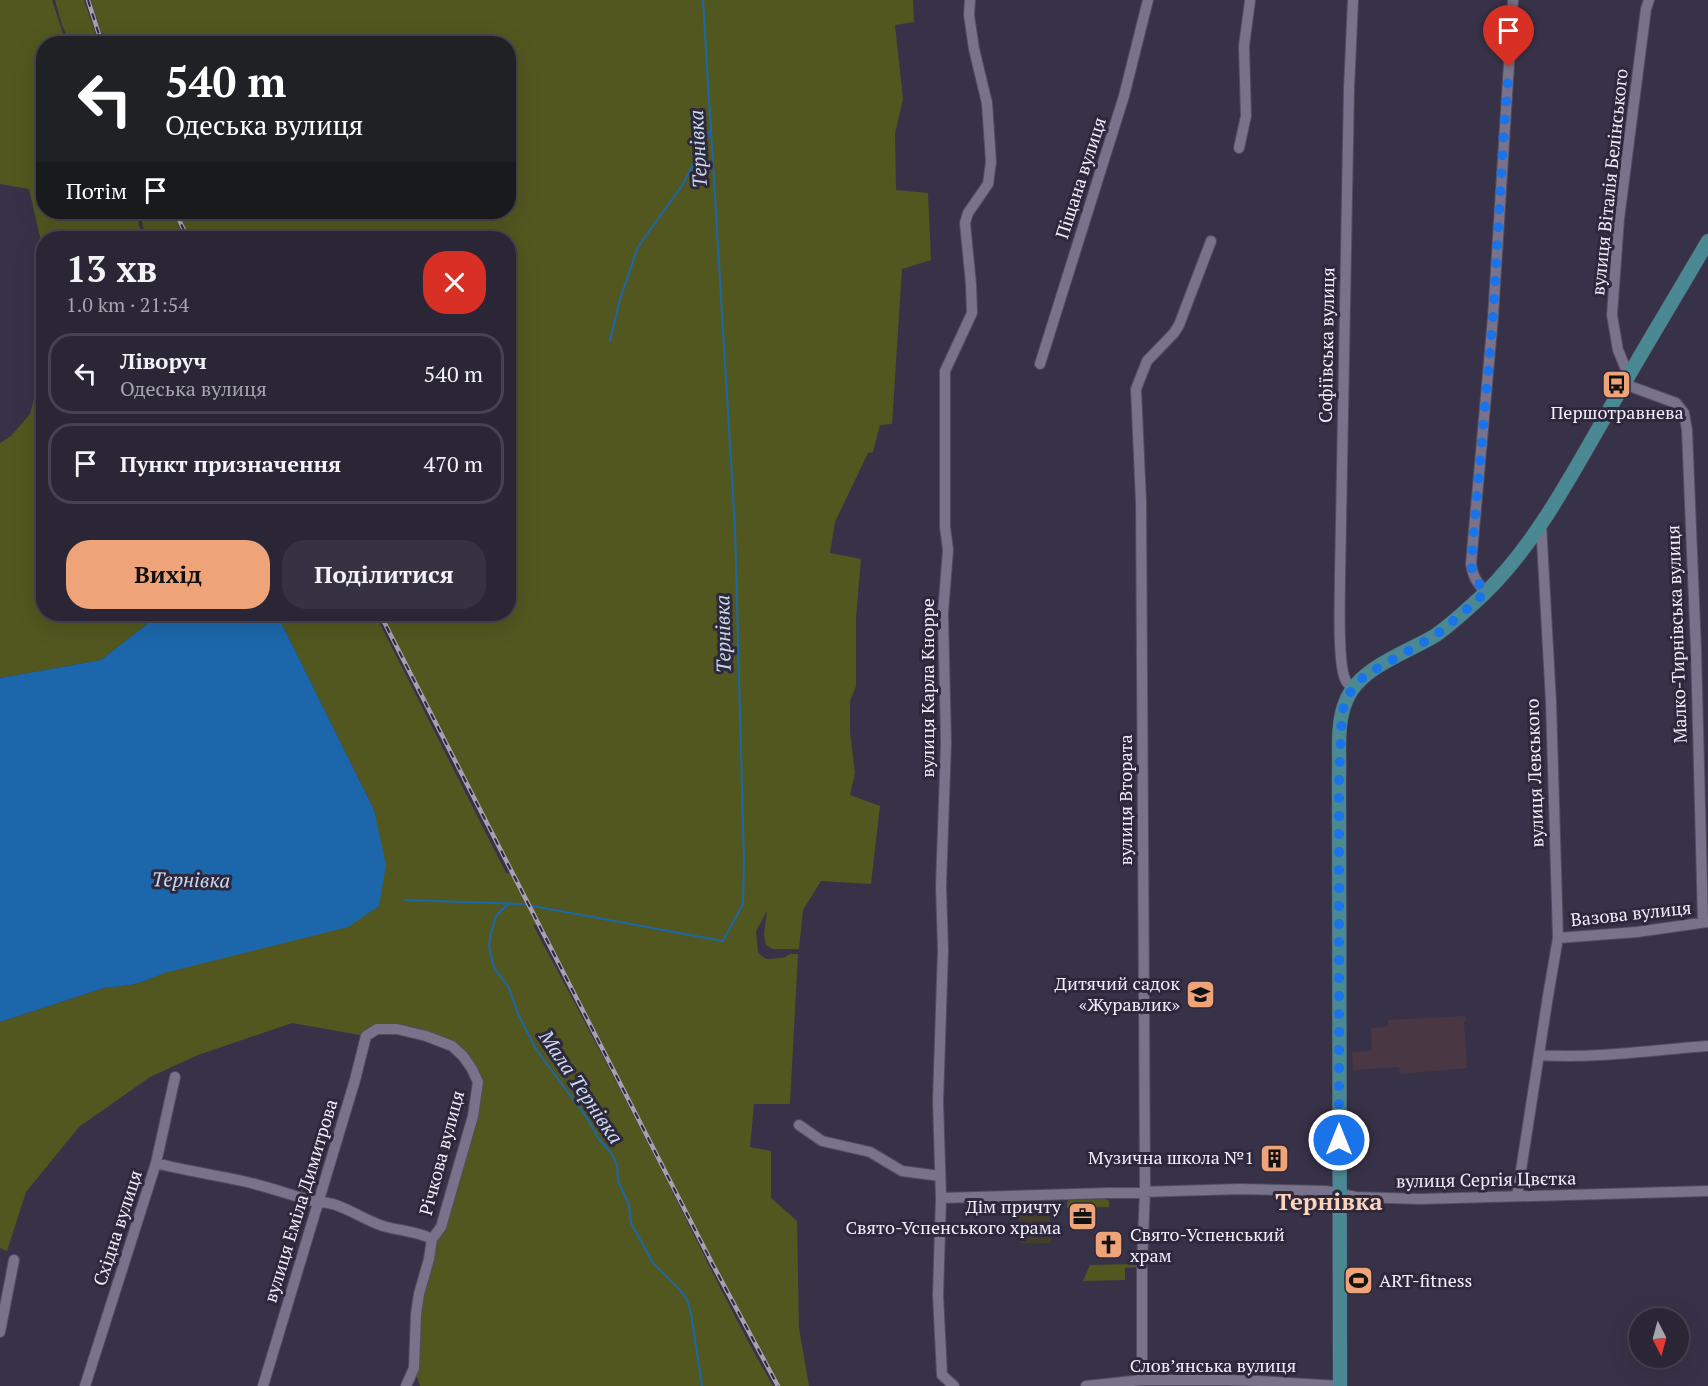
<!DOCTYPE html>
<html lang="uk">
<meta charset="utf-8">
<style>
body{margin:0;font-family:"PT Serif",serif;background:#363242;color:#f1f3f6;height:100vh;display:flex;flex-direction:column;font-size:22px;white-space:nowrap}
*{box-sizing:border-box;margin:0}
p{font-size:20px;color:#a5a5ad}
.icon{flex:none;width:33px;height:33px;fill:none;stroke:currentColor;stroke-width:2;stroke-linecap:round;stroke-linejoin:round}
.map{position:relative;flex:1;overflow:hidden}
.details{position:absolute;left:36px;top:231px;width:480px;height:390px;display:flex;flex-direction:column;background:#2a2636;border-radius:24px;box-shadow:0 6px 24px #0002,0 0 0 2px #464351}
.details>*{flex:none}
.hud{position:absolute;left:36px;top:36px;width:480px;height:183px;border-radius:24px;box-shadow:0 6px 24px #0002,0 0 0 2px #464351;background:#202124;color:#fff;overflow:hidden}
.needle{width:39px;rotate:174deg}
.tools{position:absolute;left:1629px;top:1308px;display:grid;gap:12px}
.tools a{display:grid;place-items:center;width:60px;height:60px;border-radius:50%;background:#2a2636;box-shadow:0 6px 24px #0002,0 0 0 2px #464351;font-size:30px}
.pin{position:absolute;display:grid;place-items:center;width:51px;height:51px;color:#fff;margin:-62px -26px;border-radius:50% 50% 50% 0;rotate:-45deg;box-shadow:0 0 6px #0007}
.pin .icon{rotate:45deg}
.me{position:absolute;width:66px;margin:-33px;rotate:0deg;stroke-linejoin:round;filter:drop-shadow(0 0 4px #0008)}
.turn{display:flex;align-items:center;gap:21px;height:126px;padding:0 30px;font-size:27px}
.turn .icon{width:78px;height:78px;stroke-width:2.5}
.turn b{display:block;font-size:42px;line-height:51px}
.then{display:flex;align-items:center;height:57px;padding:0 30px;background:#0003;gap:12px;font-size:22px}
.round{display:grid;place-items:center;flex:none;width:63px;height:63px;border-radius:24px;background:#363242}
.headline{display:flex;align-items:center;justify-content:space-between;height:102px;padding:0 30px}
h1{font-size:36px;font-weight:800;line-height:45px}
.button{display:flex;gap:12px;margin-top:auto;padding:12px 30px}
.button a{flex:1;height:69px;border-radius:24px;background:#efa378;color:#111;font-size:24px;font-weight:800;line-height:69px;text-align:center}
.button a+a{background:#363242;color:#f1f3f6}
ul{padding:0;list-style:none}
li{display:flex;align-items:center;gap:18px;height:81px;margin:0 12px 9px;padding:0 18px;border:3px solid #464351;border-radius:24px}
li div{flex:1}
li b{display:block;font-size:22px}
li em{font-style:normal}
.map>svg:first-child{display:block}
</style>
<div class="map">
<svg width="1708" height="1386" viewBox="0 0 1708 1386">
<rect width="100%" height="100%" fill="#383248"/>
<path fill="#493844" d="M 1465,1016 L 1466,1021 L 1464,1022 L 1467,1068 L 1400,1074 L 1399,1067 L 1353,1070 L 1352,1052 L 1372,1051 L 1371,1028 L 1388,1027 L 1388,1020 Z"/>
<path fill="#453d2c" d="M 1049,1205 L 1051,1243 L 1020,1244 L 1018,1207 Z"/>
<path fill="#52571f" d="M 0,0 L 52,0 L 66,43 L 44,44 L 44,212 L 136,212 L 140,229 L 146,238 L 44,238 L 43,269 L 40,237 L 29,189 L 0,184 Z
M 55,0 L 84,0 L 99,43 L 70,43 L 62,25 Z
M 91,0 L 913,0 L 914,22 L 895,25 L 903,99 L 895,134 L 896,190 L 928,193 L 931,260 L 902,269 L 892,424 L 880,425 L 873,452 L 868,453 L 835,522 L 830,553 L 861,559 L 856,618 L 856,686 L 850,701 L 850,732 L 855,773 L 850,795 L 880,806 L 871,884 L 821,881 L 803,910 L 799,949 L 773,949 L 766,945 L 764,934 L 767,911 L 756,931 L 758,953 L 766,959 L 783,958 L 790,954 L 798,954 L 790,1104 L 754,1104 L 750,1147 L 771,1151 L 771,1198 L 797,1221 L 799,1328 L 809,1386 L 779,1386 L 776,1382 L 714,1265 L 542,925 L 533,925 C 576,1005 619,1086 660,1167 C 697,1240 732,1315 773,1386 L 420,1386 L 414,1368 L 421,1293 L 480,1097 L 464,1055 L 397,1027 L 366,1036 L 292,1023 L 198,1055 L 150,1077 L 79,1127 L 26,1192 L 7,1251 L 0,1248 L 0,1022 L 107,987 C 130,987 143,982 163,973 L 374,810 L 277,614 L 375,614 L 506,873 L 514,874 L 381,614 L 508,614 L 508,238 L 190,238 L 177,212 L 508,212 L 508,44 L 104,43 Z
M 140,212 L 172,212 L 185,238 L 150,238 L 143,227 Z
M 43,362 L 44,614 L 155,614 L 147,624 L 101,660 L 0,678 L 0,443 L 11,436 L 30,414 Z
M 1106,1199 L 1109,1201 L 1109,1207 L 1067,1208 L 1067,1202 L 1069,1200 Z
M 1136,1264 L 1137,1267 L 1125,1268 L 1125,1280 L 1083,1281 L 1090,1265 Z"/>
<path fill="#1c67ab" d="M 155,614 L 277,614 L 374,810 L 386,865 L 379,906 L 348,927 L 164,973 C 143,982 130,987 107,987 L 0,1022 L 0,678 L 101,660 L 147,624 Z"/>
<g fill="none" stroke-linecap="round" stroke-linejoin="round">
<path stroke="#1c67ab" stroke-width="2" d="M 610,341 L 620,299 L 638,247 L 683,184 L 710,131
M 405,900 L 522,904 L 723,941 L 743,904 L 744,862 L 735,528 L 703,0
M 509,903 L 496,916 L 491,933 L 489,946 L 494,968 L 508,986 L 519,1016 L 536,1049 L 587,1118 L 599,1139 L 611,1153 L 617,1165 L 618,1181 L 629,1205 L 631,1223 L 653,1263 L 680,1290 L 687,1300 L 691,1313 L 702,1386"/>
<defs>
<path id="minor" d="M 1239,148 L 1246,116 L 1244,46 L 1250,1
M 1040,364 L 1124,96 L 1148,0
M 1625,367 L 1618,350 L 1612,315 L 1619,219 L 1646,9 L 1649,0
M 1624,384 L 1676,403 L 1684,413 L 1687,430 L 1696,650 L 1703,922
M 1486,592 C 1477,583 1473,577 1471,564 L 1493,317 L 1513,0
M 1353,688 C 1352,688 1346,682 1346,681 C 1337,666 1340,597 1340,576 L 1349,89 L 1353,0
M 1558,938 L 1637,932 L 1707,922
M 1539,1055 C 1596,1059 1652,1050 1708,1046
M 799,1125 L 822,1141 L 870,1152 L 902,1171 L 940,1176
M 156,1163 C 186,1171 217,1175 247,1182 C 268,1187 288,1194 309,1200 C 318,1202 328,1202 336,1205 C 353,1211 367,1221 383,1226 C 400,1231 416,1231 432,1239
M 1517,1196 L 1548,996 L 1558,938 L 1551,702 L 1541,523
M 941,1198 L 1240,1189 L 1326,1191 L 1356,1197 L 1421,1199 L 1708,1191
M 0,1332 L 14,1260
M 1142,1380 L 1142,1263 L 1145,1191 L 1144,998 L 1141,502 L 1136,389 L 1147,361 L 1174,333 L 1179,325 L 1211,241
M 85,1386 L 156,1163 L 175,1077
M 263,1386 L 355,1080 L 366,1036 L 377,1029 L 397,1029 L 426,1036 L 452,1046 L 463,1056 L 472,1069 L 478,1082 L 473,1116 L 441,1227 L 432,1239 L 429,1259 L 419,1294 L 416,1314 L 414,1368 L 406,1386
M 954,1386 L 942,1375 L 938,1295 L 941,1198 L 938,1101 L 943,950 L 941,886 L 946,743 L 943,613 L 948,550 L 945,527 L 945,371 L 972,313 L 971,284 L 965,223 L 968,213 L 988,184 L 991,162 L 987,103 L 974,49 L 969,15 L 970,0
M 1086,1386 L 1142,1380 L 1227,1380 L 1259,1381 L 1340,1386"/>
<path id="major" d="M 1340,1386 L 1339,777 C 1340,753 1336,724 1346,701 C 1359,667 1407,653 1436,635 C 1453,623 1469,608 1484,594 C 1536,544 1573,472 1609,410 C 1641,353 1675,298 1708,241"/>
</defs>
<use href="#minor" stroke="#514d5f" stroke-width="12"/>
<use href="#major" stroke="#514d5f" stroke-width="15"/>
<use href="#minor" stroke="#78728a" stroke-width="10"/>
<use href="#major" stroke="#4a8994" stroke-width="14"/>
<defs>
<path id="rail" d="M 88,0 L 102,44
M 175,212 L 188,238
M 380,614 L 713,1265 L 778,1386"/>
</defs>
<use href="#rail" stroke="#a5a0b2" stroke-width="4.5"/>
<use href="#rail" stroke="#2e283d" stroke-width="2" stroke-dasharray="7" stroke-linecap="butt"/>
</g>
<g fill="none" stroke-linecap="round" stroke-linejoin="round">
<path stroke="#1a73e8" stroke-width="10" stroke-dasharray="0 18" d="M 1339,1140 L 1339,777 L 1342,712 L 1348,695 L 1364,676 L 1436,635 L 1464,612 L 1486,592 C 1478,583 1473,577 1471,564 L 1493,317 L 1504,128 L 1509,67"/>
</g>
<defs>
<symbol id="bus-square" viewBox="-11 -11 22 22"><rect x="-9" y="-9" width="18" height="18" rx="4" fill="#efa378" stroke="#2e283d"/><path d="M-5-6H5V4H4V6H2V4H-2V6H-4V4H-5ZM-3.5-4V0h7V-4ZM-3.5 1.2v1.5H-2V1.2ZM2 1.2v1.5H3.5V1.2Z" fill="#111"/></symbol>
<symbol id="school-square" viewBox="-11 -11 22 22"><rect x="-9" y="-9" width="18" height="18" rx="4" fill="#efa378" stroke="#2e283d"/><path d="M0-5L7-2L0 1L-7-2ZM-4 1L0 2.5L4 1V4Q0 6-4 4Z" fill="#111"/></symbol>
<symbol id="building-square" viewBox="-11 -11 22 22"><rect x="-9" y="-9" width="18" height="18" rx="4" fill="#efa378" stroke="#2e283d"/><path d="M-4-6H4V6H1V3H-1V6H-4ZM-2.5-4.3h1.7v1.8h-1.7ZM.8-4.3h1.7v1.8H.8ZM-2.5-1h1.7V.8h-1.7ZM.8-1h1.7V.8H.8Z" fill="#111"/></symbol>
<symbol id="office-square" viewBox="-11 -11 22 22"><rect x="-9" y="-9" width="18" height="18" rx="4" fill="#efa378" stroke="#2e283d"/><path d="M-6-3h4V-5.5h4V-3h4V5H-6ZM-1-4.5V-3h2v-1.5ZM-6 0V1H6V0Z" fill="#111"/></symbol>
<symbol id="church-square" viewBox="-11 -11 22 22"><rect x="-9" y="-9" width="18" height="18" rx="4" fill="#efa378" stroke="#2e283d"/><path d="M-1.2-6h2.4v3.5h3.3v2.4h-3.3V6h-2.4V-.1h-3.3v-2.4h3.3Z" fill="#111"/></symbol>
<symbol id="stadium-square" viewBox="-11 -11 22 22"><rect x="-9" y="-9" width="18" height="18" rx="4" fill="#efa378" stroke="#2e283d"/><path d="M0-5a6.5 5 0 1 0 0 10a6.5 5 0 1 0 0-10ZM-3.5-1.8h7v3.6h-7Z" fill="#111"/></symbol>
</defs>
<g fill-rule="evenodd">
<use href="#bus-square" x="1600" y="368" width="33" height="33"/>
<use href="#school-square" x="1184" y="978" width="33" height="33"/>
<use href="#building-square" x="1258" y="1142" width="33" height="33"/>
<use href="#office-square" x="1066" y="1200" width="33" height="33"/>
<use href="#church-square" x="1092" y="1228" width="33" height="33"/>
<use href="#stadium-square" x="1342" y="1264" width="33" height="33"/>
</g>
<g text-anchor="middle" stroke-width="6" stroke-linejoin="round" paint-order="stroke">
<g font-size="18" fill="#f1eefc" stroke="#2e283d">
<text transform="translate(1081 178) rotate(-72)" y="6">Піщана вулиця</text>
<text transform="translate(1610 182) rotate(-84)" y="6">вулиця Віталія Белінського</text>
<text transform="translate(1327 345) rotate(-89)" y="6">Софіївська вулиця</text>
<text transform="translate(1677 634) rotate(-92)" y="6">Малко-Тирнівська вулиця</text>
<text transform="translate(928 688) rotate(-90)" y="6">вулиця Карла Кнорре</text>
<text transform="translate(1535 773) rotate(-92)" y="6">вулиця Левського</text>
<text transform="translate(1126 800) rotate(-90)" y="6">вулиця Втората</text>
<text transform="translate(1631 914) rotate(-6)" y="6">Вазова вулиця</text>
<text transform="translate(442 1153) rotate(-75)" y="6">Річкова вулиця</text>
<text transform="translate(1486 1180) rotate(-1)" y="6">вулиця Сергія Цвєтка</text>
<text transform="translate(301 1201) rotate(-73)" y="6">вулиця Еміла Димитрова</text>
<text transform="translate(118 1228) rotate(-72)" y="6">Східна вулиця</text>
<text x="1213" y="1372">Словʼянська вулиця</text>
</g>
<g font-size="18" fill="#f1eefc" stroke="#2e283d" text-anchor="end">
<text x="1617" y="419" text-anchor="middle">Першотравнева</text>
<text x="1180" y="990">Дитячий садок<tspan x="1180" dy="21">«Журавлик»</tspan></text>
<text x="1254" y="1164">Музична школа №1</text>
<text x="1061" y="1213">Дім причту<tspan x="1061" dy="21">Свято-Успенського храма</tspan></text>
<text x="1130" y="1241" text-anchor="start">Свято-Успенський<tspan x="1130" dy="21">храм</tspan></text>
<text x="1379" y="1287" text-anchor="start">ART-fitness</text>
</g>
<g font-size="20" font-style="italic" fill="#c9daed" stroke="#2e283d">
<text transform="translate(698 149) rotate(-93)" y="7">Тернівка</text>
<text transform="translate(723 634) rotate(-91)" y="7">Тернівка</text>
<text transform="translate(191 880) rotate(1)" y="7">Тернівка</text>
<text transform="translate(581 1087) rotate(56)" y="7">Мала Тернівка</text>
</g>
<g font-size="24" font-weight="bold" fill="#ffd2ba" stroke="#2e283d">
<text x="1329" y="1210">Тернівка</text>
</g>
</g>
</svg>
<div class="tools">
<a><svg class="needle" viewBox="-14 -14 28 28"><path d="M0-13l5 13h-10z" fill="#e53935"/><path d="M0 13l5-13h-10z" fill="#a5a5ad"/></svg></a>
</div>
<div class="pin" style="left:1509px;top:67px;background:#d93025"><svg class="icon" aria-label="arrive" viewBox="0 0 24 24"><path d="M6 21V4h12l-3 4 3 4H6"/></svg></div>
<svg class="me" style="left:1339px;top:1140px" viewBox="-20 -20 40 40"><circle r="17" fill="#1a73e8" stroke="#fff" stroke-width="3"/><path d="M0-11L8 9 0 5-8 9z" fill="#fff"/></svg>
<div class="hud">
<div class="turn"><svg class="icon" aria-label="left" viewBox="0 0 24 24"><path d="M17 20v-9H6M10 6l-5 5 5 5"/></svg><div><b>540 m</b>Одеська вулиця</div></div>
<div class="then">Потім<svg class="icon" aria-label="arrive" viewBox="0 0 24 24"><path d="M6 21V4h12l-3 4 3 4H6"/></svg></div>
</div>
<section class="details">
<div class="headline"><div><h1>13 хв</h1><p>1.0 km · 21:54</p></div><a class="round" style="background:#d93025;color:#fff"><svg class="icon" aria-label="close" viewBox="0 0 24 24"><path d="M6 6l12 12M18 6L6 18"/></svg></a></div>
<ul>
<li><svg class="icon" aria-label="left" viewBox="0 0 24 24"><path d="M17 20v-9H6M10 6l-5 5 5 5"/></svg><div><b>Ліворуч</b><p>Одеська вулиця</p></div><em>540 m</em></li>
<li><svg class="icon" aria-label="arrive" viewBox="0 0 24 24"><path d="M6 21V4h12l-3 4 3 4H6"/></svg><div><b>Пункт призначення</b></div><em>470 m</em></li>
</ul>
<div class="button"><a>Вихід</a><a>Поділитися</a></div>
</section>
</div>
